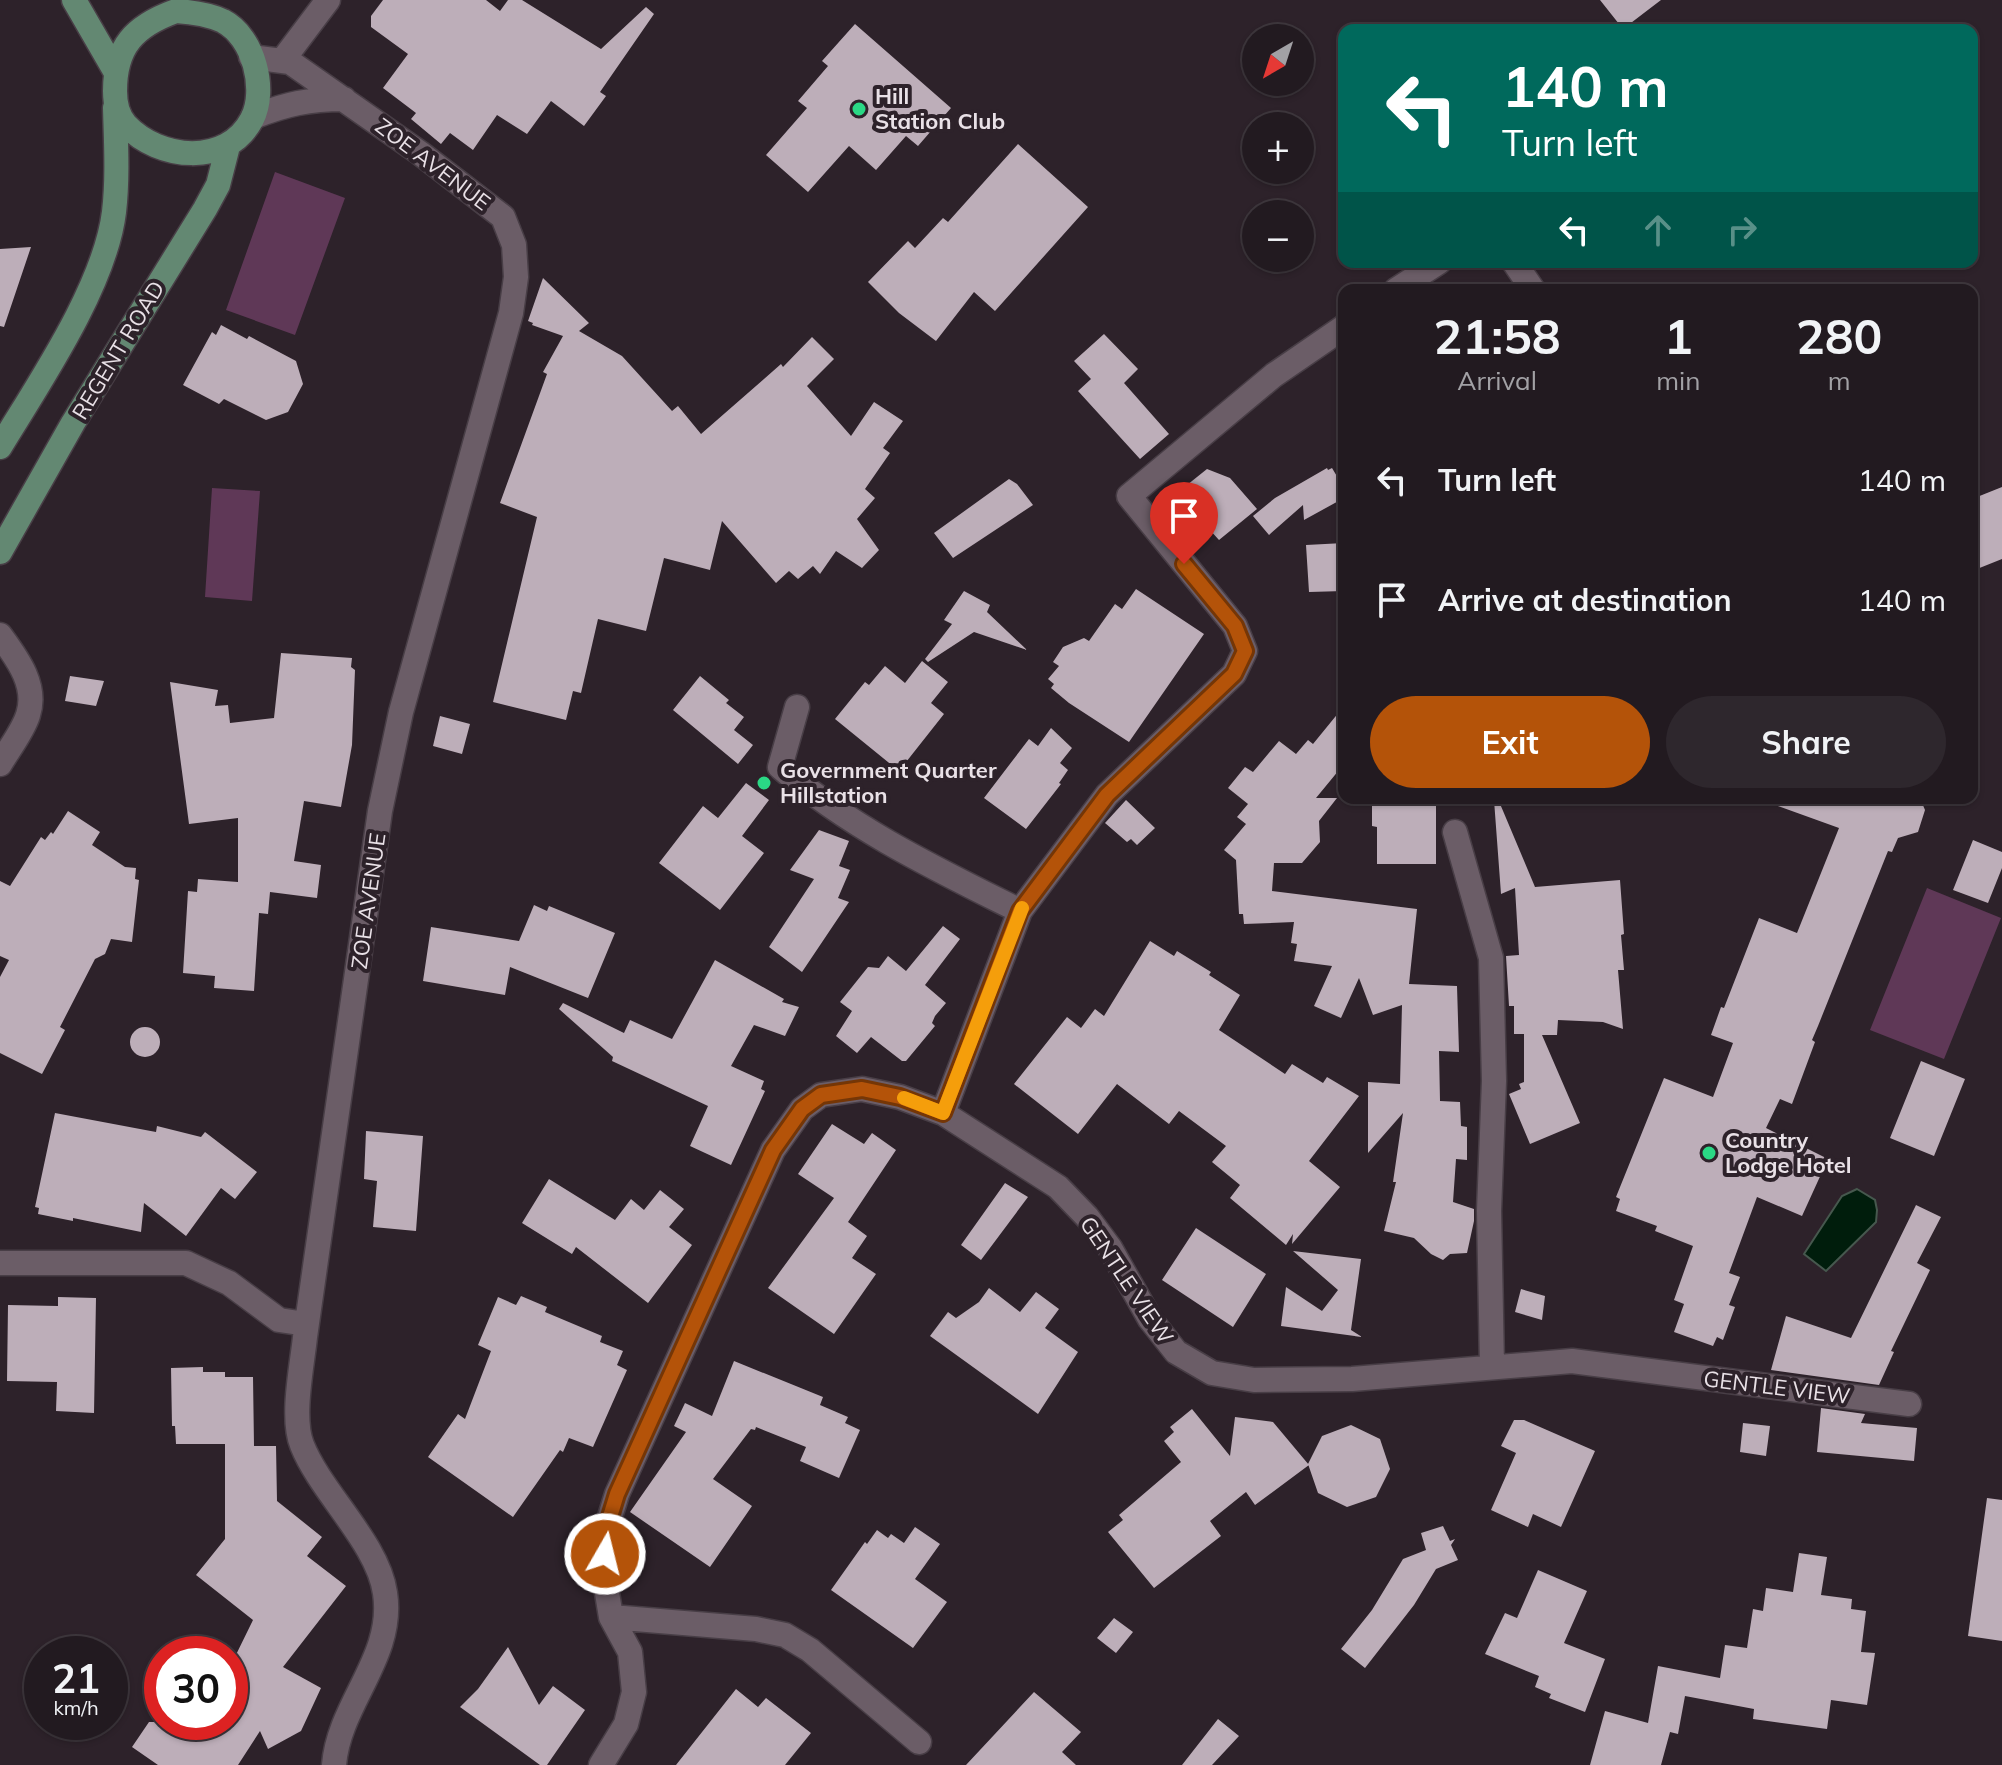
<!DOCTYPE html>
<meta charset="utf-8">
<style>
body{margin:0;font-family:Mulish,sans-serif;background:#2e272d;color:#f1f3f6;height:100vh;display:flex;flex-direction:column;font-size:30px;white-space:nowrap}
*{box-sizing:border-box;margin:0}
p{font-size:26px;color:#a2a1a5}
.icon{flex:none;width:44px;height:44px;fill:none;stroke:currentColor;stroke-width:2;stroke-linecap:round;stroke-linejoin:round}
.map{position:relative;flex:1;overflow:hidden}
.details{position:absolute;left:1338px;top:284px;width:640px;height:520px;display:flex;flex-direction:column;background:#221a20;border-radius:16px;box-shadow:0 2px 6px #0004,0 0 0 2px #3f383e}
.details>*{flex:none}
.guide{position:absolute;left:1338px;top:24px;width:640px;height:244px;border-radius:16px;box-shadow:0 2px 6px #0004,0 0 0 2px #3f383e;background:#00695c;color:#fff;overflow:hidden}
.needle{width:52px;rotate:219deg}
.fabs{position:absolute;left:1242px;top:24px;display:grid;gap:16px}
.fabs a{display:grid;place-items:center;width:72px;height:72px;border-radius:50%;background:#221a20;box-shadow:0 2px 6px #0004,0 0 0 2px #3f383e;font-size:40px}
.speed{position:absolute;left:24px;top:1636px;display:flex;gap:16px;font-size:40px;font-weight:700;text-align:center}
.speed>*{display:grid;place-content:center;width:104px;height:104px;border-radius:50%;background:#221a20;box-shadow:0 2px 6px #0004,0 0 0 2px #3f383e;line-height:1}
.speed small{font-size:20px;font-weight:400}
.speed .limit{border:12px solid #d22;background:#fff;color:#111}
.pin{position:absolute;display:grid;place-items:center;width:68px;height:68px;color:#fff;margin:-82px -34px;border-radius:50% 50% 50% 0;rotate:-45deg;box-shadow:0 0 8px #0007}
.pin .icon{rotate:45deg}
.me{position:absolute;width:88px;margin:-44px;rotate:8deg;stroke-linejoin:round;filter:drop-shadow(0 0 6px #0008)}
.turn{display:flex;align-items:center;gap:28px;height:168px;padding:0 32px;font-size:36px}
.turn .icon{width:104px;height:104px;stroke-width:2.5}
.turn b{display:block;font-size:56px;line-height:68px}
.lanes{display:flex;align-items:center;height:76px;padding:0 32px;background:#0003;justify-content:center;gap:40px;direction:ltr}
.lanes .off{opacity:.35}
.eta{display:flex;justify-content:space-evenly;align-items:center;height:136px;text-align:center}
.eta b{font-size:48px;font-weight:700;line-height:56px}
.button{display:flex;gap:16px;margin-top:auto;padding:16px 32px}
.button a{flex:1;height:92px;border-radius:48px;background:#b45309;color:#fff;font-size:32px;font-weight:700;line-height:92px;text-align:center}
.button a+a{background:#2e272d;color:#f1f3f6}
ul{padding:0;list-style:none}
li{display:flex;align-items:center;gap:24px;height:120px;padding:0 32px}
li div{flex:1}
li b{display:block;font-size:30px}
li em{font-style:normal}
.map>svg:first-child{display:block}
</style>
<div class="map">
<svg width="2002" height="1765" viewBox="0 0 2002 1765">
<rect width="100%" height="100%" fill="#2d222a"/>
<path fill="#5f3857" d="M 275,172 L 345,198 L 295,335 L 226,310 Z
M 212,488 L 260,491 L 252,601 L 205,597 Z
M 1927,888 L 2001,918 L 1944,1059 L 1870,1030 Z"/>
<path fill="#001d0c" stroke="#46584e" stroke-width="2" d="M 1857,1189 L 1875,1200 L 1877,1210 L 1876,1222 L 1826,1271 L 1804,1254 L 1842,1196 Z"/>
<path fill="#bdaeb9" d="M 383,0 L 486,0 L 500,11 L 508,0 L 522,0 L 601,49 L 646,7 L 654,14 L 600,92 L 606,96 L 584,126 L 551,101 L 527,134 L 497,115 L 473,150 L 450,133 L 441,144 L 411,119 L 416,113 L 383,88 L 408,54 L 371,27 L 371,16 Z
M 1600,0 L 1661,0 L 1623,29 Z
M 855,24 L 951,108 L 918,146 L 906,136 L 876,170 L 849,146 L 808,192 L 766,155 L 807,108 L 798,101 L 828,66 L 822,61 Z
M 1018,144 L 1088,207 L 995,311 L 974,292 L 936,341 L 899,313 L 868,282 L 908,241 L 915,248 L 943,218 L 948,222 Z
M 31,247 L 4,327 L 0,326 L 0,249 Z
M 543,278 L 589,323 L 579,331 L 622,356 L 672,411 L 678,406 L 701,434 L 781,364 L 783,367 L 812,337 L 834,359 L 807,386 L 851,436 L 874,402 L 903,421 L 883,448 L 890,453 L 865,489 L 875,498 L 857,519 L 879,550 L 862,568 L 836,551 L 820,574 L 813,566 L 798,579 L 789,571 L 776,583 L 722,521 L 710,570 L 664,558 L 646,631 L 598,619 L 581,693 L 573,691 L 566,720 L 493,702 L 537,517 L 500,503 L 547,374 L 543,372 L 563,336 L 532,325 L 533,323 L 528,321 Z
M 221,325 L 247,339 L 249,336 L 296,361 L 303,384 L 288,412 L 266,420 L 224,399 L 219,404 L 183,385 L 212,332 L 216,335 Z
M 1104,334 L 1138,369 L 1124,383 L 1169,434 L 1140,459 L 1078,391 L 1091,379 L 1074,361 Z
M 1327,468 L 1328,470 L 1332,468 L 1344,488 L 1344,498 L 1304,520 L 1303,505 L 1269,535 L 1253,516 L 1275,498 Z
M 1207,469 L 1230,478 L 1257,509 L 1219,540 L 1180,497 L 1187,485 Z
M 1009,479 L 1017,484 L 1033,505 L 953,558 L 934,533 Z
M 2002,487 L 2002,559 L 1972,571 L 1972,499 Z
M 1344,543 L 1344,591 L 1309,592 L 1306,545 Z
M 1136,589 L 1204,634 L 1129,742 L 1069,703 L 1051,688 L 1054,684 L 1048,679 L 1059,666 L 1053,662 L 1063,647 L 1084,638 L 1089,641 L 1115,604 L 1122,609 Z
M 964,591 L 990,605 L 987,612 L 1027,650 L 974,632 L 928,662 L 925,659 L 952,624 L 944,620 Z
M 281,653 L 352,658 L 351,667 L 355,670 L 352,745 L 341,807 L 304,801 L 294,861 L 321,865 L 317,898 L 270,892 L 268,914 L 259,913 L 254,991 L 214,988 L 215,976 L 183,973 L 188,891 L 197,892 L 198,879 L 238,882 L 238,818 L 189,824 L 170,682 L 218,690 L 215,706 L 228,705 L 230,723 L 274,718 Z
M 922,661 L 948,682 L 931,703 L 944,714 L 899,771 L 835,719 L 865,682 L 869,685 L 885,666 L 905,683 Z
M 70,676 L 104,681 L 96,706 L 65,701 Z
M 700,676 L 729,700 L 726,703 L 744,717 L 734,730 L 753,745 L 738,764 L 673,710 Z
M 1344,706 L 1344,764 L 1316,798 L 1337,798 L 1319,821 L 1320,842 L 1302,863 L 1274,863 L 1272,891 L 1417,909 L 1409,984 L 1457,986 L 1459,1052 L 1439,1051 L 1440,1101 L 1460,1102 L 1461,1126 L 1467,1127 L 1467,1160 L 1456,1159 L 1453,1202 L 1474,1209 L 1474,1221 L 1467,1253 L 1450,1254 L 1443,1260 L 1431,1254 L 1414,1238 L 1384,1231 L 1396,1182 L 1393,1182 L 1403,1113 L 1368,1153 L 1368,1082 L 1400,1084 L 1402,1005 L 1373,1015 L 1359,978 L 1341,1018 L 1314,1006 L 1332,966 L 1294,961 L 1297,944 L 1291,943 L 1294,922 L 1244,924 L 1243,914 L 1239,914 L 1236,860 L 1224,850 L 1246,824 L 1237,817 L 1248,804 L 1228,788 L 1245,767 L 1253,772 L 1279,741 L 1296,754 L 1308,740 L 1313,744 Z
M 440,716 L 470,724 L 462,754 L 433,746 Z
M 1051,728 L 1072,748 L 1060,763 L 1068,770 L 1059,783 L 1061,784 L 1026,829 L 984,798 L 1029,739 L 1038,746 Z
M 746,783 L 769,800 L 742,836 L 764,853 L 720,910 L 659,863 L 703,806 L 718,818 Z
M 1372,798 L 1436,798 L 1436,864 L 1377,864 L 1377,827 L 1372,826 Z
M 1765,798 L 1920,798 L 1925,810 L 1918,832 L 1898,838 L 1892,852 L 1888,851 L 1818,1026 L 1812,1040 L 1815,1042 L 1792,1104 L 1780,1099 L 1766,1128 L 1828,1159 L 1802,1216 L 1757,1197 L 1729,1273 L 1740,1277 L 1729,1305 L 1735,1307 L 1723,1340 L 1717,1337 L 1713,1346 L 1674,1332 L 1684,1304 L 1674,1300 L 1693,1246 L 1655,1231 L 1657,1226 L 1616,1211 L 1620,1199 L 1616,1197 L 1664,1078 L 1713,1097 L 1733,1043 L 1711,1035 L 1721,1007 L 1724,1008 L 1759,918 L 1797,933 L 1839,828 L 1764,801 Z
M 1498,799 L 1535,887 L 1620,880 L 1624,934 L 1621,935 L 1624,970 L 1618,970 L 1623,1029 L 1603,1022 L 1558,1020 L 1557,1035 L 1542,1035 L 1580,1123 L 1530,1144 L 1509,1094 L 1521,1089 L 1519,1084 L 1524,1082 L 1524,1034 L 1514,1034 L 1514,1006 L 1509,1006 L 1506,956 L 1519,955 L 1515,888 L 1501,894 L 1494,800 Z
M 1126,800 L 1155,828 L 1137,845 L 1131,839 L 1127,842 L 1105,823 Z
M 68,811 L 100,832 L 92,845 L 125,867 L 136,868 L 135,879 L 139,880 L 132,942 L 111,939 L 105,954 L 95,959 L 60,1027 L 65,1030 L 42,1074 L 0,1053 L 0,977 L 9,960 L 0,956 L 0,881 L 10,886 L 41,837 L 45,840 L 51,832 L 53,834 Z
M 819,830 L 849,841 L 839,866 L 850,870 L 838,898 L 849,902 L 802,972 L 769,947 L 814,879 L 790,870 Z
M 1973,840 L 2002,852 L 2002,868 L 1988,903 L 1953,890 Z
M 534,905 L 547,911 L 549,906 L 615,933 L 588,998 L 510,967 L 505,995 L 423,981 L 431,927 L 519,941 Z
M 943,926 L 960,939 L 925,985 L 946,1003 L 935,1016 L 932,1023 L 935,1026 L 906,1061 L 902,1061 L 871,1037 L 857,1053 L 836,1036 L 852,1011 L 840,1002 L 868,967 L 879,968 L 888,956 L 906,971 Z
M 1150,941 L 1174,956 L 1177,951 L 1211,972 L 1209,975 L 1240,995 L 1219,1030 L 1285,1074 L 1292,1064 L 1323,1083 L 1327,1077 L 1359,1096 L 1309,1161 L 1340,1187 L 1292,1244 L 1293,1234 L 1286,1245 L 1230,1198 L 1240,1185 L 1212,1162 L 1226,1146 L 1179,1111 L 1169,1124 L 1117,1084 L 1078,1134 L 1014,1084 L 1067,1017 L 1081,1028 L 1095,1009 L 1104,1016 Z
M 715,960 L 784,999 L 782,1002 L 799,1007 L 785,1036 L 754,1025 L 731,1066 L 764,1081 L 761,1089 L 765,1091 L 731,1165 L 690,1146 L 708,1106 L 612,1061 L 613,1057 L 559,1009 L 563,1003 L 624,1033 L 630,1020 L 672,1039 Z
M130 1042a15 15 0 1 1 30 0a15 15 0 1 1-30 0Z
M 1921,1061 L 1965,1079 L 1934,1156 L 1890,1138 Z
M 55,1113 L 156,1132 L 157,1126 L 201,1137 L 205,1132 L 257,1172 L 235,1199 L 221,1188 L 186,1236 L 144,1203 L 141,1232 L 73,1218 L 73,1221 L 38,1214 L 39,1208 L 35,1207 Z
M 832,1124 L 864,1144 L 872,1133 L 896,1150 L 848,1222 L 867,1236 L 852,1258 L 876,1274 L 834,1334 L 768,1288 L 834,1198 L 798,1174 Z
M 366,1131 L 423,1136 L 416,1231 L 373,1227 L 377,1181 L 364,1179 Z
M 549,1179 L 615,1220 L 631,1199 L 644,1210 L 660,1190 L 684,1209 L 669,1227 L 692,1245 L 648,1303 L 576,1247 L 572,1254 L 522,1223 Z
M 1005,1183 L 1028,1197 L 981,1260 L 961,1245 Z
M 1916,1205 L 1941,1217 L 1917,1263 L 1930,1270 L 1891,1351 L 1894,1352 L 1879,1385 L 1771,1370 L 1786,1316 L 1851,1338 Z
M 1196,1228 L 1266,1274 L 1233,1327 L 1162,1280 Z
M 1293,1251 L 1361,1259 L 1351,1330 L 1362,1337 L 1281,1326 L 1286,1287 L 1322,1311 L 1338,1290 Z
M 989,1288 L 1020,1312 L 1036,1292 L 1059,1309 L 1045,1328 L 1078,1352 L 1038,1414 L 930,1336 L 948,1312 L 956,1318 L 979,1302 Z
M 1521,1289 L 1545,1296 L 1542,1320 L 1515,1312 Z
M 521,1296 L 547,1307 L 545,1312 L 602,1336 L 600,1342 L 623,1351 L 617,1365 L 627,1370 L 593,1447 L 569,1438 L 563,1452 L 560,1450 L 513,1517 L 428,1457 L 458,1414 L 465,1419 L 491,1351 L 478,1345 L 498,1297 L 516,1305 Z
M 58,1297 L 96,1298 L 94,1413 L 56,1411 L 57,1382 L 7,1381 L 8,1305 L 58,1306 Z
M 734,1361 L 823,1397 L 820,1405 L 848,1417 L 845,1423 L 860,1430 L 839,1478 L 800,1461 L 806,1447 L 756,1427 L 755,1430 L 751,1429 L 713,1479 L 752,1506 L 710,1567 L 630,1512 L 686,1432 L 674,1426 L 685,1403 L 712,1416 Z
M 203,1367 L 203,1372 L 225,1372 L 225,1377 L 253,1377 L 254,1446 L 276,1446 L 277,1501 L 322,1537 L 307,1556 L 346,1586 L 283,1667 L 321,1688 L 301,1731 L 268,1749 L 260,1731 L 238,1765 L 158,1765 L 132,1747 L 149,1722 L 230,1722 L 230,1667 L 253,1620 L 196,1575 L 225,1539 L 225,1444 L 176,1444 L 175,1426 L 172,1426 L 171,1368 Z
M 1821,1408 L 1865,1414 L 1861,1423 L 1917,1428 L 1914,1461 L 1817,1452 Z
M 1192,1409 L 1230,1456 L 1235,1417 L 1273,1422 L 1309,1465 L 1255,1505 L 1246,1492 L 1210,1521 L 1221,1536 L 1154,1588 L 1108,1532 L 1123,1520 L 1119,1515 L 1181,1462 L 1164,1441 L 1174,1432 L 1170,1427 Z
M 1514,1420 L 1524,1420 L 1595,1451 L 1561,1527 L 1533,1514 L 1528,1527 L 1491,1510 L 1516,1453 L 1501,1446 Z
M 1743,1423 L 1770,1426 L 1766,1456 L 1740,1452 Z
M 1351,1425 L 1380,1439 L 1390,1469 L 1376,1497 L 1347,1507 L 1318,1493 L 1308,1464 L 1322,1436 Z
M 1987,1498 L 2002,1500 L 2002,1641 L 1968,1636 Z
M 1443,1526 L 1450,1541 L 1455,1539 L 1451,1545 L 1458,1560 L 1436,1569 L 1414,1605 L 1365,1668 L 1341,1649 L 1372,1610 L 1403,1559 L 1426,1550 L 1421,1533 Z
M 915,1527 L 940,1544 L 915,1579 L 947,1602 L 913,1648 L 831,1590 L 865,1542 L 867,1544 L 877,1530 L 888,1538 L 891,1534 L 904,1543 Z
M 1799,1553 L 1827,1557 L 1821,1595 L 1852,1599 L 1851,1609 L 1866,1611 L 1861,1652 L 1875,1653 L 1867,1705 L 1831,1700 L 1827,1729 L 1753,1719 L 1754,1709 L 1685,1696 L 1678,1734 L 1670,1732 L 1661,1765 L 1590,1765 L 1605,1711 L 1648,1723 L 1658,1666 L 1720,1678 L 1725,1645 L 1747,1648 L 1753,1609 L 1763,1611 L 1766,1588 L 1793,1592 Z
M 1538,1570 L 1587,1591 L 1564,1643 L 1605,1659 L 1585,1712 L 1549,1698 L 1551,1694 L 1535,1687 L 1539,1676 L 1485,1654 L 1505,1613 L 1517,1618 Z
M 1114,1618 L 1133,1632 L 1116,1653 L 1097,1638 Z
M 508,1647 L 539,1705 L 553,1686 L 585,1710 L 547,1765 L 540,1765 L 460,1707 L 478,1689 Z
M 736,1689 L 758,1707 L 766,1698 L 811,1733 L 785,1765 L 676,1765 Z
M 1034,1692 L 1081,1732 L 1062,1752 L 1076,1765 L 966,1765 Z
M 1218,1719 L 1239,1736 L 1212,1765 L 1182,1765 Z"/>
<g fill="none" stroke-linecap="round" stroke-linejoin="round">
<defs>
<path id="street" d="M 251,57 L 290,62 L 420,153 L 503,217 L 514,245 L 516,277 L 511,313 L 401,712 L 380,811 L 305,1337 C 302,1366 291,1418 302,1445 C 321,1493 378,1543 385,1593 C 395,1657 339,1703 334,1765
M 282,61 L 328,0
M 253,117 C 286,104 309,99 344,99
M 1514,262 L 1533,290
M 1396,290 L 1439,262
M 0,635 C 16,657 38,685 28,715 C 23,731 9,749 0,764
M 797,707 L 780,767 C 852,829 936,869 1020,911
M 1455,832 L 1491,958 L 1494,1081 L 1489,1211 L 1492,1366
M 943,1113 L 1020,911 L 1107,795 L 1234,674 L 1245,651 L 1235,626 L 1129,496 L 1274,375 L 1344,327
M 0,1263 L 186,1263 L 229,1283 L 279,1320 L 306,1324
M 611,1617 L 756,1629 L 785,1635 L 810,1650 L 919,1742
M 601,1765 L 626,1724 L 634,1692 L 630,1652 L 611,1617 L 604,1575 L 605,1533 L 617,1494 L 773,1150 L 802,1109 L 821,1095 L 862,1089 L 900,1097 L 943,1113 L 1058,1187 L 1087,1217 L 1110,1248 L 1150,1319 L 1176,1352 L 1212,1373 L 1254,1380 L 1352,1379 L 1572,1361 L 1909,1404"/>
<path id="primary" d="M 74,0 L 115,71
M 176,11 C 192,12 208,14 223,21 C 254,37 267,90 252,119 C 227,167 159,160 126,125 C 117,115 115,104 115,91 C 115,47 134,26 176,11 Z
M 0,447 C 39,383 105,286 114,212 C 118,178 116,143 115,108
M 0,552 L 73,423 L 205,209 L 218,185 L 228,146"/>
</defs>
<use href="#street" stroke="#483e46" stroke-width="27"/>
<use href="#primary" stroke="#483e46" stroke-width="27"/>
<use href="#street" stroke="#6b5d67" stroke-width="24"/>
<use href="#primary" stroke="#638872" stroke-width="24"/>
</g>
<g fill="none" stroke-linecap="round" stroke-linejoin="round">
<defs>
<path id="route" d="M 605,1554 L 605,1533 L 617,1494 L 773,1150 L 802,1109 L 821,1095 L 862,1089 L 900,1097 L 943,1113 L 1020,911 L 1107,795 L 1234,674 L 1245,651 L 1235,626 L 1184,564"/>
</defs>
<use href="#route" stroke="#753606" stroke-width="20"/>
<use href="#route" stroke="#b45309" stroke-width="14"/>
<path stroke="#f59e0b" stroke-width="14" d="M 904,1098 L 943,1113 L 1022,908"/>
</g>
<g fill="#2ad885" stroke="#2d222a" stroke-width="3">
<circle cx="859" cy="109" r="8"/>
<circle cx="764" cy="783" r="8"/>
<circle cx="1709" cy="1153" r="8"/>
</g>
<g text-anchor="middle" stroke-width="8" stroke-linejoin="round" paint-order="stroke">
<g font-size="22" font-weight="bold" fill="#e9e1e7" stroke="#2d222a" text-anchor="start">
<text x="875" y="104">Hill<tspan x="875" dy="25">Station Club</tspan></text>
<text x="780" y="778">Government Quarter<tspan x="780" dy="25">Hillstation</tspan></text>
<text x="1725" y="1148">Country<tspan x="1725" dy="25">Lodge Hotel</tspan></text>
</g>
<g font-size="22" fill="#e9e1e7" stroke="#2d222a">
<text transform="translate(433 164) rotate(37)" y="8">ZOE AVENUE</text>
<text transform="translate(118 350) rotate(-59)" y="8">REGENT ROAD</text>
<text transform="translate(368 901) rotate(-82)" y="8">ZOE AVENUE</text>
<text transform="translate(1127 1280) rotate(56)" y="8">GENTLE VIEW</text>
<text transform="translate(1777 1387) rotate(7)" y="8">GENTLE VIEW</text>
</g>
</g>
</svg>
<div class="fabs">
<a><svg class="needle" viewBox="-14 -14 28 28"><path d="M0-13l5 13h-10z" fill="#e53935"/><path d="M0 13l5-13h-10z" fill="#a2a1a5"/></svg></a>
<a>+</a>
<a>−</a>
</div>
<div class="speed"><div>21<small>km/h</small></div><div class="limit">30</div></div>
<div class="pin" style="left:1184px;top:564px;background:#d93025"><svg class="icon" aria-label="arrive" viewBox="0 0 24 24"><path d="M6 21V4h12l-3 4 3 4H6"/></svg></div>
<svg class="me" style="left:605px;top:1554px" viewBox="-20 -20 40 40"><circle r="17" fill="#b45309" stroke="#fff" stroke-width="3"/><path d="M0-11L8 9 0 5-8 9z" fill="#fff"/></svg>
<div class="guide">
<div class="turn"><svg class="icon" aria-label="left" viewBox="0 0 24 24"><path d="M17 20v-9H6M10 6l-5 5 5 5"/></svg><div><b>140 m</b>Turn left</div></div>
<div class="lanes"><svg class="icon" aria-label="left" viewBox="0 0 24 24"><path d="M17 20v-9H6M10 6l-5 5 5 5"/></svg><svg class="icon off" aria-label="ahead" viewBox="0 0 24 24"><path d="M12 20V5M6 11l6-6 6 6"/></svg><svg class="icon off" aria-label="right" viewBox="0 0 24 24"><path d="M7 20v-9h11M14 6l5 5-5 5"/></svg></div>
</div>
<section class="details">
<div class="eta">
<div><b>21:58</b><p>Arrival</p></div>
<div><b>1</b><p>min</p></div>
<div><b>280</b><p>m</p></div>
</div>
<ul>
<li><svg class="icon" aria-label="left" viewBox="0 0 24 24"><path d="M17 20v-9H6M10 6l-5 5 5 5"/></svg><div><b>Turn left</b></div><em>140 m</em></li>
<li><svg class="icon" aria-label="arrive" viewBox="0 0 24 24"><path d="M6 21V4h12l-3 4 3 4H6"/></svg><div><b>Arrive at destination</b></div><em>140 m</em></li>
</ul>
<div class="button"><a>Exit</a><a>Share</a></div>
</section>
</div>
